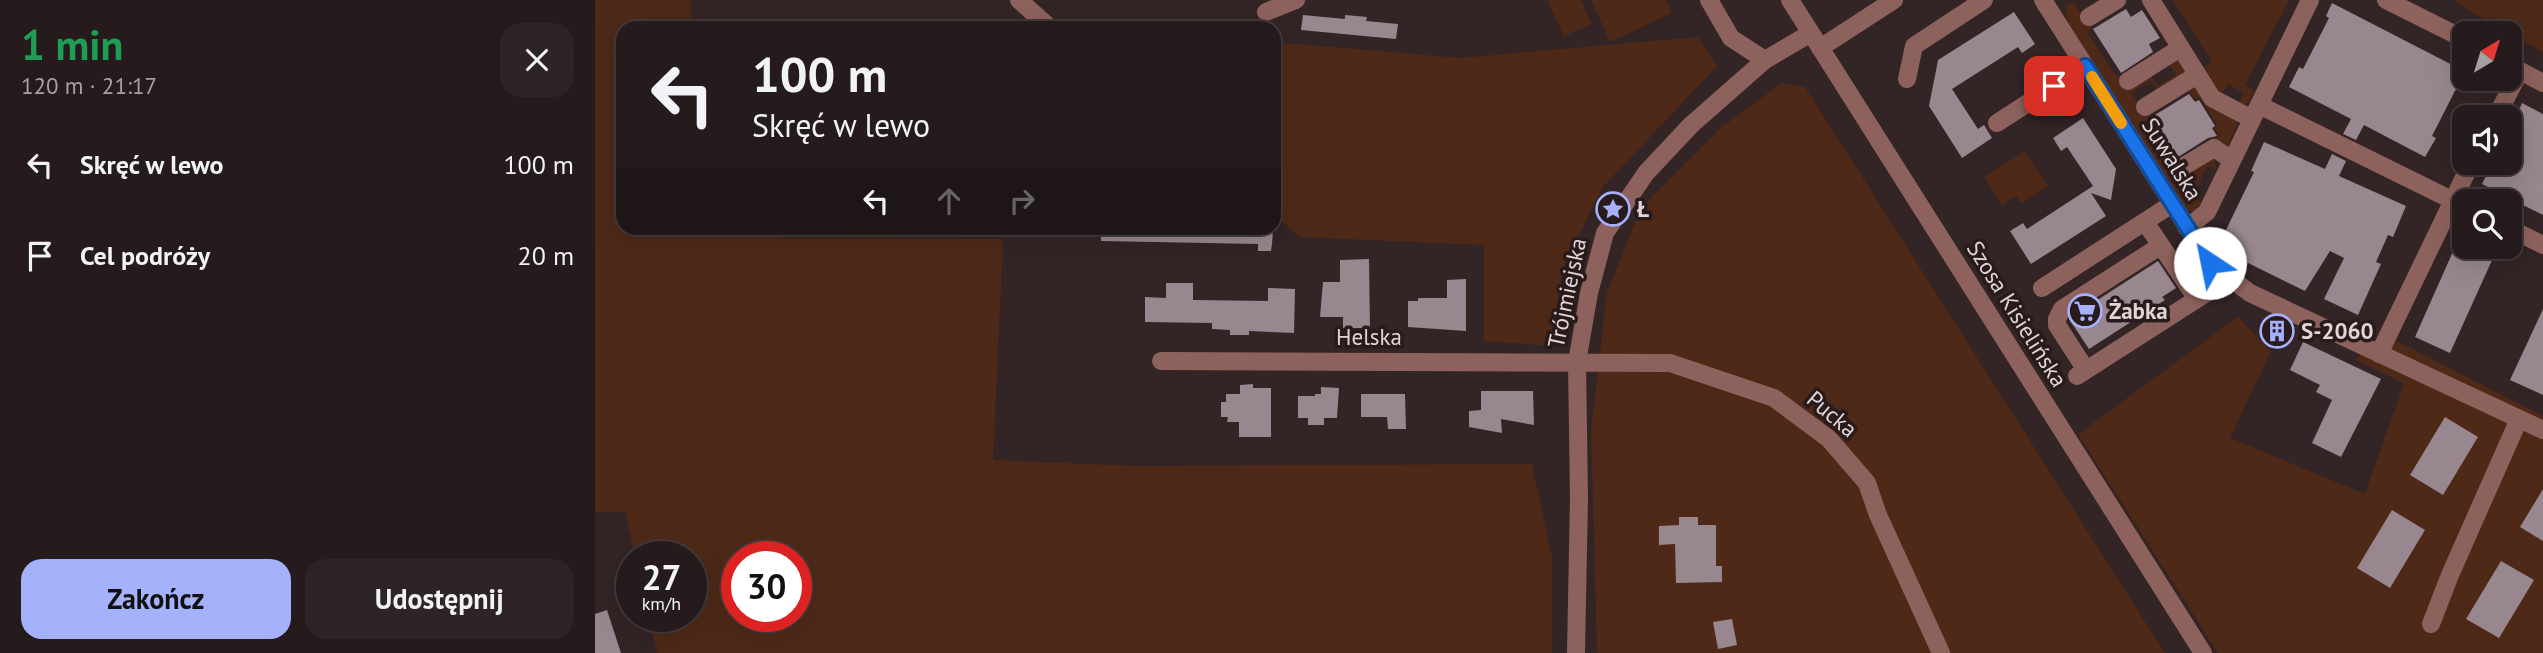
<!DOCTYPE html>
<html lang="pl">
<meta charset="utf-8">
<style>
body{margin:0;font-family:"PT Sans",sans-serif;background:#2e2425;color:#f1f3f6;height:100vh;display:flex;flex-direction:column;font-size:26px;white-space:nowrap}
*{box-sizing:border-box;margin:0}
p{font-size:23px;color:#a4a1a3}
.icon{flex:none;width:38px;height:38px;fill:none;stroke:currentColor;stroke-width:2;stroke-linecap:round;stroke-linejoin:round}
.map{position:relative;flex:1;overflow:hidden}
.panel{display:flex;flex-direction:column;background:#261b1c;width:595px}
.panel>*{flex:none}
.top-card{position:absolute;left:21px;top:21px;width:665px;height:214px;border-radius:21px;box-shadow:0 7px 28px #0002,0 0 0 2px #42393b;background:#261b1c;color:#f1f3f6;overflow:hidden}
.needle{width:46px;rotate:38deg}
.controls{position:absolute;left:1857px;top:21px;display:grid;gap:14px}
.controls a{display:grid;place-items:center;width:70px;height:70px;border-radius:14px;background:#261b1c;box-shadow:0 7px 28px #0002,0 0 0 2px #42393b;font-size:35px}
.speed{position:absolute;left:21px;top:541px;display:flex;gap:14px;font-size:35px;font-weight:700;text-align:center}
.speed>*{display:grid;place-content:center;width:91px;height:91px;border-radius:50%;background:#261b1c;box-shadow:0 7px 28px #0002,0 0 0 2px #42393b;line-height:1}
.speed small{font-size:18px;font-weight:400}
.speed .limit{border:10px solid #d22;background:#fff;color:#111}
.pin{position:absolute;display:grid;place-items:center;width:60px;height:60px;color:#fff;margin:-30px;border-radius:14px;box-shadow:0 4px 10px #0006}
.me{position:absolute;width:77px;margin:-38px;rotate:326deg;stroke-linejoin:round;filter:drop-shadow(0 0 5px #0008)}
.turn{display:flex;align-items:center;gap:24px;height:147px;padding:0 21px;font-size:32px}
.turn .icon{width:91px;height:91px;stroke-width:2.5}
.turn b{display:block;font-size:49px;line-height:60px}
.lanes{display:flex;align-items:center;height:66px;padding:0 21px;background:#0003;justify-content:center;gap:35px;direction:ltr}
.lanes .off{opacity:.35}
.round{display:grid;place-items:center;flex:none;width:74px;height:74px;border-radius:21px;background:#2e2425}
.summary{display:flex;align-items:center;justify-content:space-between;height:119px;padding:0 21px}
h1{font-size:42px;font-weight:600;line-height:52px;color:#1e9e55}
.button{display:flex;gap:14px;margin-top:auto;padding:14px 21px}
.button a{flex:1;height:80px;border-radius:21px;background:#a6b1fc;color:#111;font-size:28px;font-weight:600;line-height:80px;text-align:center}
.button a+a{background:#2e2425;color:#f1f3f6}
ul{padding:0;list-style:none}
li{display:flex;align-items:center;gap:21px;height:91px;padding:0 21px}
li div{flex:1}
li b{display:block;font-size:26px}
li em{font-style:normal}
main{display:flex;flex:1;min-height:0}
.map>svg:first-child{display:block}
</style>
<main>
<section class="panel">
<div class="summary"><div><h1>1 min</h1><p>120 m · 21:17</p></div><a class="round"><svg class="icon" aria-label="close" viewBox="0 0 24 24"><path d="M6 6l12 12M18 6L6 18"/></svg></a></div>
<ul>
<li><svg class="icon" aria-label="left" viewBox="0 0 24 24"><path d="M17 20v-9H6M10 6l-5 5 5 5"/></svg><div><b>Skręć w lewo</b></div><em>100 m</em></li>
<li><svg class="icon" aria-label="arrive" viewBox="0 0 24 24"><path d="M6 21V4h12l-3 4 3 4H6"/></svg><div><b>Cel podróży</b></div><em>20 m</em></li>
</ul>
<div class="button"><a>Zakończ</a><a>Udostępnij</a></div>
</section>
<div class="map">
<svg width="1948" height="653" viewBox="0 0 1948 653">
<rect width="100%" height="100%" fill="#332426"/>
<path fill="#4e2917" fill-rule="evenodd" d="M 0,0 L 95,0 L 97,28 L 28,28 L 28,228 L 182,228 L 184,238 L 408,239 L 398,460 L 540,466 L 937,464 L 957,557 L 957,653 L 62,653 L 53,616 L 96,616 L 96,556 L 40,556 L 30,512 L 0,512 ZM 142,556 L 201,556 L 201,616 L 142,616 Z
M 952,0 L 986,0 L 997,24 L 969,36 Z
M 996,0 L 1071,0 L 1077,13 L 1015,42 Z
M 1578,0 L 1694,0 L 1650,85 L 1660,91 L 1654,102 L 1648,105 L 1644,103 L 1649,93 L 1633,84 L 1627,94 L 1618,96 L 1607,69 L 1617,62 Z
M 1860,0 L 1948,0 L 1948,67 L 1948,52 L 1868,7 Z
M 1478,2 L 1497,28 L 1492,32 L 1521,76 L 1524,75 L 1534,90 L 1556,76 L 1563,86 L 1581,75 L 1574,64 L 1583,59 L 1591,73 L 1563,91 L 1556,80 L 1537,93 L 1554,121 L 1550,125 L 1560,140 L 1564,137 L 1569,146 L 1566,148 L 1575,163 L 1580,161 L 1594,183 L 1596,182 L 1591,175 L 1619,157 L 1622,170 L 1612,166 L 1598,196 L 1607,201 L 1602,211 L 1591,211 L 1587,207 L 1473,22 L 1470,10 L 1472,5 Z
M 1103,37 L 1122,66 L 1007,188 L 967,271 L 957,346 L 889,341 L 889,245 L 704,237 L 679,214 L 679,42 L 865,58 Z
M 1601,82 L 1644,119 L 1633,145 L 1624,140 L 1614,147 L 1613,144 L 1624,136 L 1619,129 L 1622,125 L 1605,97 L 1600,99 L 1592,88 Z
M 1187,83 L 1210,87 L 1570,653 L 1002,653 L 996,431 L 1012,293 L 1046,208 L 1128,126 Z
M 1430,151 L 1453,186 L 1426,203 L 1421,196 L 1407,205 L 1389,177 Z
M 1643,317 L 1676,351 L 1635,438 L 1770,494 L 1809,383 L 1760,360 L 1788,334 L 1948,416 L 1948,653 L 1623,653 L 1483,434 Z"/>
<path fill="#98878e" d="M 1737,3 L 1869,71 L 1869,89 L 1863,85 L 1837,136 L 1841,138 L 1830,157 L 1769,125 L 1761,140 L 1748,134 L 1756,119 L 1694,87 L 1704,67 L 1708,69 L 1734,18 L 1731,16 Z
M 1531,9 L 1536,17 L 1547,10 L 1565,38 L 1554,44 L 1558,52 L 1526,73 L 1498,29 Z
M 1419,12 L 1440,44 L 1427,53 L 1423,47 L 1357,89 L 1383,129 L 1389,125 L 1397,138 L 1367,158 L 1334,106 L 1343,60 Z
M 708,15 L 750,19 L 750,15 L 772,17 L 771,21 L 803,24 L 801,39 L 706,30 Z
M 1594,94 L 1600,102 L 1604,100 L 1620,126 L 1617,128 L 1622,136 L 1613,138 L 1580,159 L 1555,118 Z
M 1927,103 L 1948,114 L 1948,215 L 1918,200 L 1916,204 L 1895,193 L 1897,189 L 1887,184 L 1896,166 L 1900,168 L 1903,163 L 1914,163 L 1914,140 L 1926,117 L 1922,115 Z
M 1488,118 L 1521,169 L 1516,200 L 1496,193 L 1511,216 L 1436,264 L 1415,231 L 1428,223 L 1432,229 L 1498,186 L 1472,147 L 1466,151 L 1458,138 Z
M 1669,142 L 1730,169 L 1737,154 L 1751,161 L 1744,176 L 1811,206 L 1798,237 L 1793,235 L 1781,262 L 1786,264 L 1763,315 L 1729,299 L 1749,258 L 1735,251 L 1710,291 L 1651,262 L 1652,259 L 1641,254 L 1633,245 L 1637,235 L 1630,232 L 1659,172 L 1656,171 Z
M 506,228 L 678,229 L 677,244 L 676,251 L 663,251 L 663,244 L 506,241 Z
M 1860,247 L 1903,247 L 1855,353 L 1820,337 Z
M 774,259 L 775,328 L 748,328 L 748,317 L 725,317 L 728,282 L 745,282 L 745,260 Z
M 1563,261 L 1581,288 L 1567,297 L 1570,300 L 1494,349 L 1474,319 L 1476,317 Z
M 871,279 L 871,331 L 813,327 L 813,301 L 823,301 L 823,298 L 852,298 L 852,280 Z
M 571,283 L 598,283 L 598,300 L 673,301 L 673,288 L 700,289 L 699,333 L 654,331 L 654,335 L 635,335 L 635,330 L 617,329 L 617,323 L 550,322 L 550,297 L 571,298 Z
M 1948,309 L 1948,395 L 1915,380 Z
M 1708,342 L 1786,379 L 1746,457 L 1717,443 L 1737,400 L 1721,392 L 1725,385 L 1695,370 Z
M 658,384 L 658,388 L 676,388 L 676,437 L 644,437 L 644,422 L 632,422 L 633,417 L 626,417 L 626,402 L 631,402 L 631,394 L 645,394 L 645,385 Z
M 726,387 L 744,388 L 742,418 L 729,418 L 729,425 L 713,425 L 713,418 L 703,418 L 703,396 L 720,396 L 720,394 L 726,394 Z
M 886,391 L 938,391 L 939,425 L 906,419 L 907,433 L 874,427 L 874,411 L 886,410 Z
M 766,394 L 810,394 L 811,429 L 793,429 L 792,417 L 766,417 Z
M 1850,417 L 1883,437 L 1848,495 L 1815,475 Z
M 1948,489 L 1948,541 L 1925,527 Z
M 1797,510 L 1830,530 L 1795,588 L 1762,568 Z
M 1084,517 L 1103,517 L 1103,525 L 1121,525 L 1121,566 L 1127,566 L 1127,582 L 1081,583 L 1080,544 L 1064,545 L 1064,526 L 1084,525 Z
M 1906,561 L 1939,580 L 1904,638 L 1871,619 Z
M 12,610 L 26,653 L 0,653 L 0,614 Z
M 1137,619 L 1142,645 L 1123,649 L 1118,622 Z"/>
<g fill="none" stroke-linecap="round" stroke-linejoin="round">
<path stroke="#8e625c" stroke-width="18" d="M 424,0 L 455,28
M 1114,0 L 1136,38 L 1170,60
M 1195,0 L 1608,653
M 1448,0 L 1615,263 L 1655,293 L 1948,430
M 1556,0 L 1617,98 L 1657,119
M 1791,0 L 1869,39
M 671,12 L 701,0
M 1494,17 L 1522,0
M 1225,48 L 1299,0
M 1914,65 L 1948,83
M 1312,79 L 1319,46 L 1389,0
M 1533,81 L 1585,48
M 1664,105 L 1869,206
M 1550,107 L 1602,75
M 1901,117 L 1925,71
M 1402,123 L 1490,66
M 1589,166 L 1619,148 L 1637,160
M 1592,228 L 1612,212 L 1715,0
M 1914,228 L 1948,245
M 1447,288 L 1577,204
M 1602,299 L 1635,278
M 1784,354 L 1876,163
M 566,361 L 1075,363 L 1179,398 L 1234,439 L 1272,483 L 1283,515 L 1346,653
M 1491,370 L 1462,325 L 1462,319 L 1467,309 L 1565,246
M 1482,376 L 1602,299 L 1550,222
M 1836,624 L 1855,575 L 1924,419
M 981,653 L 984,498 L 982,362 L 994,293 L 1010,233 L 1051,173 L 1096,125 L 1170,60 L 1216,33"/>
</g>
<g fill="none" stroke-linecap="round" stroke-linejoin="round">
<defs>
<path id="route" d="M 1459,86 L 1490,66 L 1615,263"/>
</defs>
<use href="#route" stroke="#114b97" stroke-width="18"/>
<use href="#route" stroke="#1a73e8" stroke-width="12"/>
<path stroke="#f59e0b" stroke-width="12" d="M 1497,77 L 1526,123"/>
</g>
<defs>
<symbol id="sight-ring" viewBox="-11 -11 22 22"><circle r="9.5" fill="#291a1c" stroke="#a6b1fc" stroke-width="1.5"/><path d="M0-6L1.8-2.2L6-1.7L2.9 1.2L3.7 5.4L0 3.3L-3.7 5.4L-2.9 1.2L-6-1.7L-1.8-2.2Z" fill="#a6b1fc"/></symbol>
<symbol id="supermarket-ring" viewBox="-11 -11 22 22"><circle r="9.5" fill="#291a1c" stroke="#a6b1fc" stroke-width="1.5"/><path d="M-6-5.5h2.5l.6 2H6L4.5 2H-2.5L-4.4-4H-6ZM-1.5 3.2a1.3 1.3 0 1 0 .1 0ZM3 3.2a1.3 1.3 0 1 0 .1 0Z" fill="#a6b1fc"/></symbol>
<symbol id="building-ring" viewBox="-11 -11 22 22"><circle r="9.5" fill="#291a1c" stroke="#a6b1fc" stroke-width="1.5"/><path d="M-4-6H4V6H1V3H-1V6H-4ZM-2.5-4.3h1.7v1.8h-1.7ZM.8-4.3h1.7v1.8H.8ZM-2.5-1h1.7V.8h-1.7ZM.8-1h1.7V.8H.8Z" fill="#a6b1fc"/></symbol>
</defs>
<g fill-rule="evenodd">
<use href="#sight-ring" x="999" y="190" width="38" height="38"/>
<use href="#supermarket-ring" x="1471" y="292" width="38" height="38"/>
<use href="#building-ring" x="1663" y="312" width="38" height="38"/>
</g>
<g text-anchor="middle" stroke-width="7" stroke-linejoin="round" paint-order="stroke">
<g font-size="23" fill="#dfd5d6" stroke="#291a1c">
<text transform="translate(1577 159) rotate(58)" y="8">Suwalska</text>
<text transform="translate(972 293) rotate(-78)" y="8">Trójmiejska</text>
<text transform="translate(1422 314) rotate(58)" y="8">Szosa Kisielińska</text>
<text x="774" y="345">Helska</text>
<text transform="translate(1237 414) rotate(40)" y="8">Pucka</text>
</g>
<g font-size="23" font-weight="bold" fill="#dfd5d6" stroke="#291a1c" text-anchor="start">
<text x="1042" y="217">Ł</text>
<text x="1514" y="319">Żabka</text>
<text x="1706" y="339">S-2060</text>
</g>
</g>
</svg>
<div class="controls">
<a><svg class="needle" viewBox="-14 -14 28 28"><path d="M0-13l5 13h-10z" fill="#e53935"/><path d="M0 13l5-13h-10z" fill="#a4a1a3"/></svg></a>
<a><svg class="icon" aria-label="sound" viewBox="0 0 24 24"><path d="M4 9h4l5-4v14l-5-4H4zM17 9q2 3 0 6"/></svg></a>
<a><svg class="icon" aria-label="search" viewBox="0 0 24 24"><circle cx="10" cy="10" r="6"/><path d="M15 15l6 6"/></svg></a>
</div>
<div class="speed"><div>27<small>km/h</small></div><div class="limit">30</div></div>
<div class="pin" style="left:1459px;top:86px;background:#d93025"><svg class="icon" aria-label="arrive" viewBox="0 0 24 24"><path d="M6 21V4h12l-3 4 3 4H6"/></svg></div>
<svg class="me" style="left:1615px;top:263px" viewBox="-20 -20 40 40"><circle r="19" fill="#fff"/><path d="M0-13L10 11 0 6-10 11z" fill="#1a73e8"/></svg>
<div class="top-card">
<div class="turn"><svg class="icon" aria-label="left" viewBox="0 0 24 24"><path d="M17 20v-9H6M10 6l-5 5 5 5"/></svg><div><b>100 m</b>Skręć w lewo</div></div>
<div class="lanes"><svg class="icon" aria-label="left" viewBox="0 0 24 24"><path d="M17 20v-9H6M10 6l-5 5 5 5"/></svg><svg class="icon off" aria-label="ahead" viewBox="0 0 24 24"><path d="M12 20V5M6 11l6-6 6 6"/></svg><svg class="icon off" aria-label="right" viewBox="0 0 24 24"><path d="M7 20v-9h11M14 6l5 5-5 5"/></svg></div>
</div>
</div>
</main>
